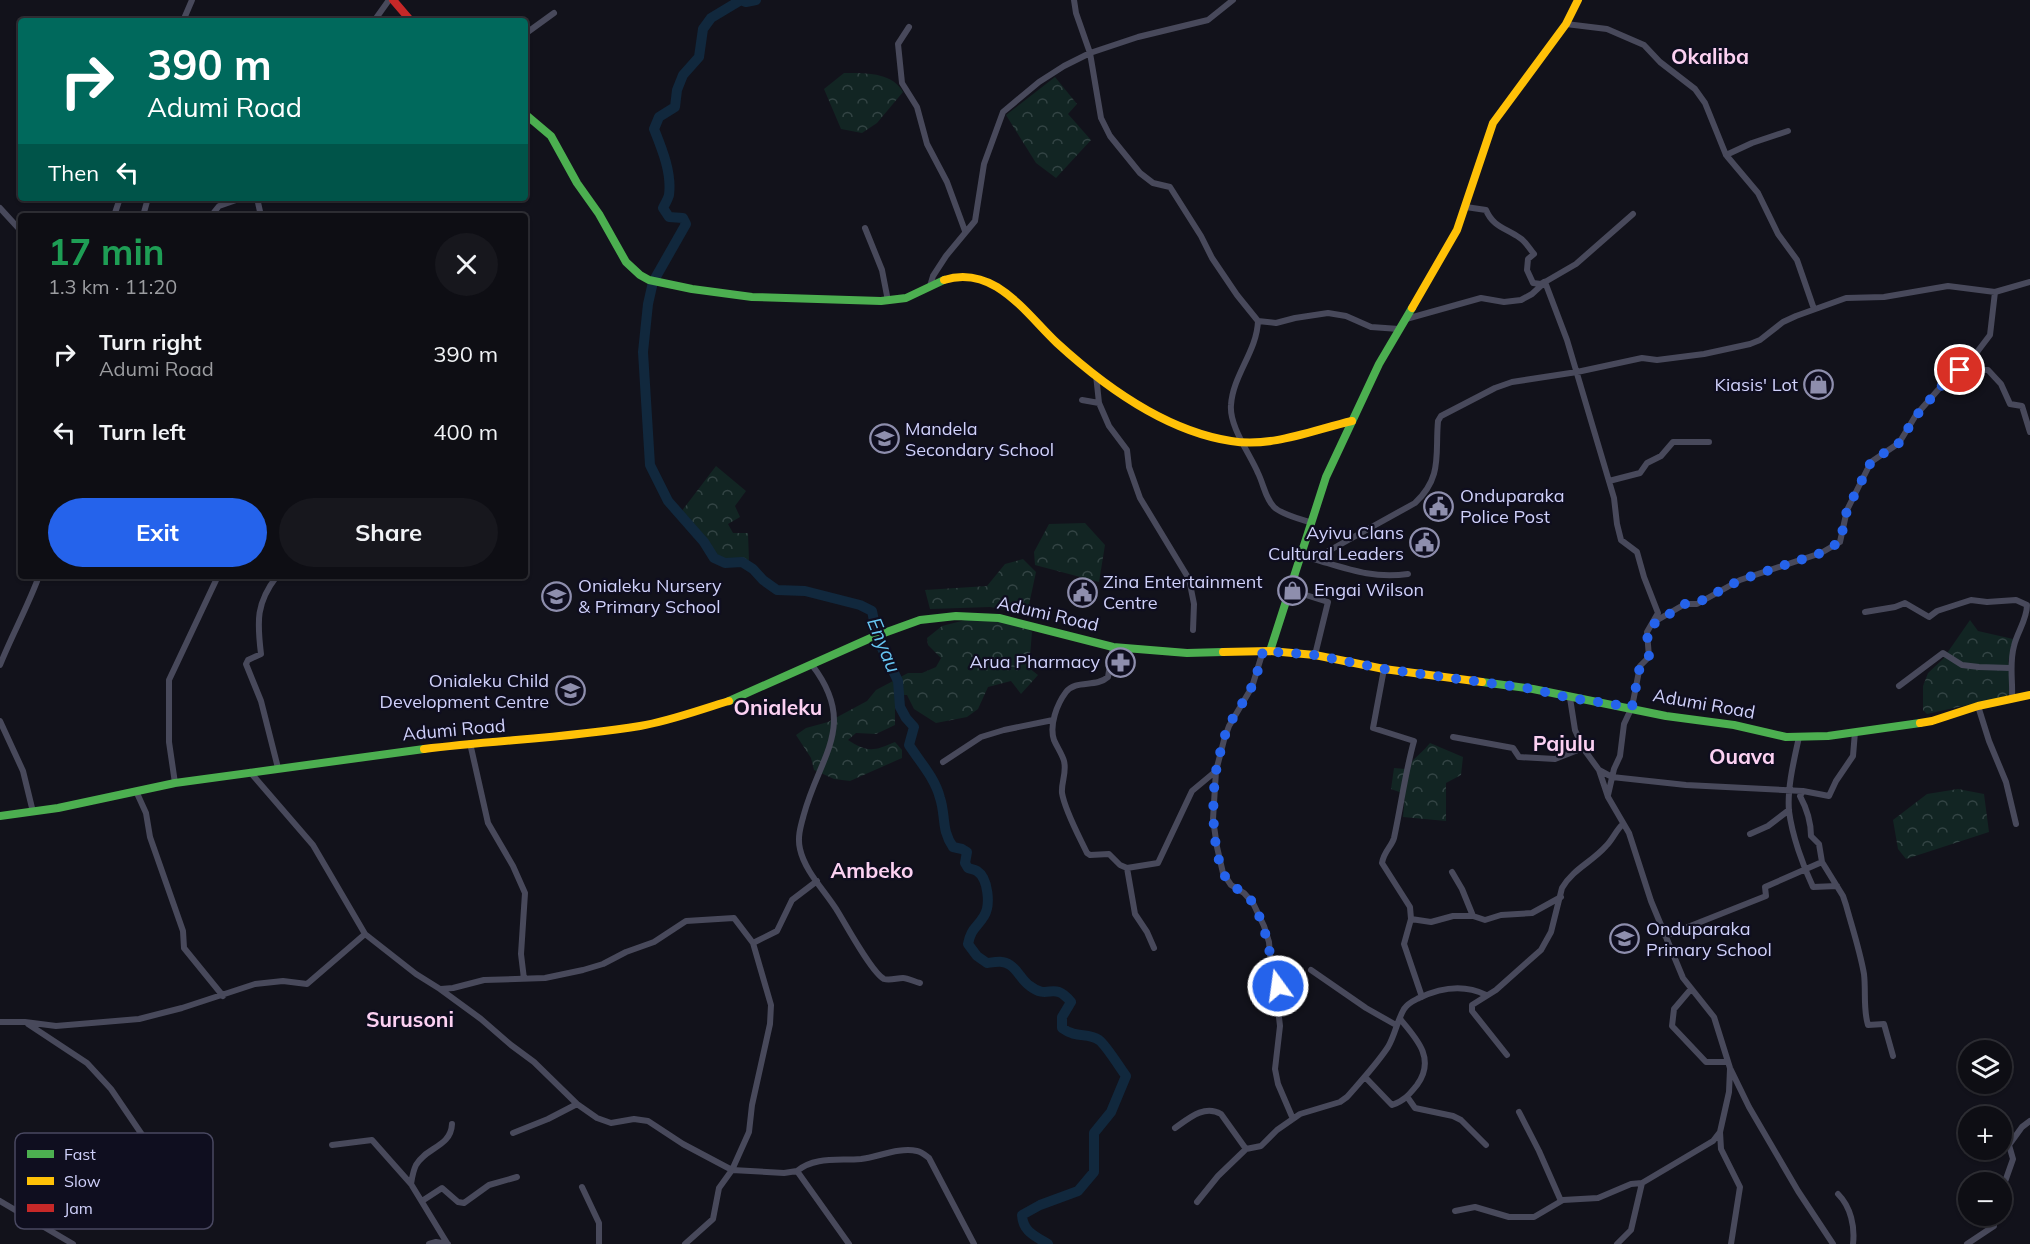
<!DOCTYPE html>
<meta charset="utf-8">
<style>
body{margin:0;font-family:Mulish,sans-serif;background:#17171d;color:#f1f3f6;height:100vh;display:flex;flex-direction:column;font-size:22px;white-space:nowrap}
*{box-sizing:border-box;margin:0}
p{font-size:20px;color:#9b9ca0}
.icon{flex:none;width:33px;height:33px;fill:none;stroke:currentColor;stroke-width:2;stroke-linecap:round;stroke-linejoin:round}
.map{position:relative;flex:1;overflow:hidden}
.sheet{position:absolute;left:18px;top:213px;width:510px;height:366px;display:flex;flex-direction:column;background:#0e0e14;border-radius:6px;box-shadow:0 2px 4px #0004,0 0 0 2px #2e2e34}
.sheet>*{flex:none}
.guide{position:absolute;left:18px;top:18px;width:510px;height:183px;border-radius:6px;box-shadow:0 2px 4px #0004,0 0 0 2px #2e2e34;background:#00695c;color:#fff;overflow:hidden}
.fabs{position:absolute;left:1958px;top:1040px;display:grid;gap:12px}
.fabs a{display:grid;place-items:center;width:54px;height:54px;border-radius:50%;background:#0e0e14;box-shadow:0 2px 4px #0004,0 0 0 2px #2e2e34;font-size:30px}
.pin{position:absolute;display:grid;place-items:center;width:51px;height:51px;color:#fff;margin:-26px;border:3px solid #fff;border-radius:50%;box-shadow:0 2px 6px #0007}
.me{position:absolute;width:66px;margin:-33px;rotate:346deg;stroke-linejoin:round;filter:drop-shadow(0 0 4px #0008)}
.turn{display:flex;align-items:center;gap:21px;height:126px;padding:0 30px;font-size:27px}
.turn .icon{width:78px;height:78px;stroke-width:2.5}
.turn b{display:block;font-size:42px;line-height:51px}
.then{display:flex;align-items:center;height:57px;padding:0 30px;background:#0003;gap:12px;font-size:22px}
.round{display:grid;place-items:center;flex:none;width:63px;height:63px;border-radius:32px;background:#17171d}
.overview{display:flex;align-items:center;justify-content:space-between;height:102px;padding:0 30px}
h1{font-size:36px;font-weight:700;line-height:45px;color:#1e9e55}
.button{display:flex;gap:12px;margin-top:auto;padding:12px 30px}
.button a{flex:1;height:69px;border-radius:36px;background:#2563eb;color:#fff;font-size:24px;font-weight:700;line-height:69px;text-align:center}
.button a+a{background:#17171d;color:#f1f3f6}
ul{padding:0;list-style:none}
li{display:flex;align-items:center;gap:18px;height:78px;padding:0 30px}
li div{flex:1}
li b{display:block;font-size:22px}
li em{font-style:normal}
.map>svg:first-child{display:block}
</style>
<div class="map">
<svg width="2030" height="1244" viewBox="0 0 2030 1244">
<defs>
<pattern id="forest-crowns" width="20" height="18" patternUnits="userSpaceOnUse" patternTransform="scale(1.5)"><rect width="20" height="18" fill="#122523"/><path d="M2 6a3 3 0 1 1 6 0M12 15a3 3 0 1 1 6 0" fill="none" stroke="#344"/></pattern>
</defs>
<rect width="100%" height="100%" fill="#12121b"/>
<path fill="url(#forest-crowns)" d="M 844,73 C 865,73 892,72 903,92 L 877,123 L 862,133 L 841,129 L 824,89 Z
M 1055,77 L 1077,104 L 1068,114 L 1091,140 L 1056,178 L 1036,163 L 1006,115 Z
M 716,466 L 746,491 L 735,506 L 740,517 L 728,524 L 733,533 L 748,533 L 749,561 L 726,560 L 716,554 L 707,539 L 681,512 Z
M 1085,523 L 1105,545 L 1099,582 L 1035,565 L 1034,552 L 1049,524 Z
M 1023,559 L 1036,572 L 1027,614 L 990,607 L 930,609 L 925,590 L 987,586 L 1005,564 Z
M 977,617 L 1025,627 L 1032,632 L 1029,668 L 1038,675 L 1021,694 L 1011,681 L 988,687 L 978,709 L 967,717 L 936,723 L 914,709 L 907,695 L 895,695 L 895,725 L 876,734 L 856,733 L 848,740 C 868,753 874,751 895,742 L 902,750 L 902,758 L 850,781 L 834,779 L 814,770 L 811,758 L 796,735 L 806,728 L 828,722 L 867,701 L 876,690 L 908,673 L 922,673 L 936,667 L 941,658 L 928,645 L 927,638 L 942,626 Z
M 1970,620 L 1978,631 L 2013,639 L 2016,645 L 2008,661 C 2012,673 2017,686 2007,696 L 1927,714 L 1923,710 L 1923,686 L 1928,673 L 1943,659 Z
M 1430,743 L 1463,757 L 1461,775 L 1446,783 L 1446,821 L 1403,817 L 1405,794 L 1391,789 L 1394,768 L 1405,769 C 1413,759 1422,753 1430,743 Z
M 1958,789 L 1984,794 L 1989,832 L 1906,859 L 1898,849 L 1893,820 L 1927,794 Z"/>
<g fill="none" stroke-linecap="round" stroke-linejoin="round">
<path stroke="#11283d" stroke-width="10" d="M 741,0 L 711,18 L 703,29 L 699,57 L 683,75 L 677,90 L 675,107 L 659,117 L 654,129 C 662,149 672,173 669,195 C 668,199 665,204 663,208 L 669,217 L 683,218 L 686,224 L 653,282 L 648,304 L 643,352 L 650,465 L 668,501 L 704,542 L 714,558 L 725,563 L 742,562 L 753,569 L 763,580 L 777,590 L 805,591 L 860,605 L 872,611 L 878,640 L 898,681 L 900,707 L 906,718 L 914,727 L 909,745 C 920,762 935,778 940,798 C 946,816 941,830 953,847 L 962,849 L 967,852 L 965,863 L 968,868 C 971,869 974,869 977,871 C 988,878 991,905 984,916 C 977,928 971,928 968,944 L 977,956 L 987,963 C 995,962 1003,960 1010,965 C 1018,970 1022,981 1030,986 C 1049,1001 1053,980 1071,1002 L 1062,1017 L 1062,1028 C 1077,1039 1087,1032 1099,1040 C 1106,1045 1120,1068 1126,1076 L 1111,1112 L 1094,1133 L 1094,1172 L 1078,1191 L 1040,1205 L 1022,1215 C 1023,1232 1035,1236 1048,1244
M 741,0 L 746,2 L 756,0"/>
<path stroke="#48495b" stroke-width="6" d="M 1074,0 L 1076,13 L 1090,53 L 1101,118 L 1110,136 L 1140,173 L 1153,183 L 1170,187 L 1201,236 L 1212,258 L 1237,295 L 1258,321 C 1257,351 1233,375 1231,405 C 1229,426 1250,454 1258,473 C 1264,485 1265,498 1274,507 C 1282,515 1301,519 1312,523
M 183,21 L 192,0
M 374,21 L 389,0
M 1566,24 L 1607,29 L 1644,45 L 1660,62 L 1695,89 L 1705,103 L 1726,155 L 1758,193 L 1778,234 L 1797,260 L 1814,309
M 909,27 L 898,44 L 902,83 L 917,107 L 927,144 L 947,182 L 965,231
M 525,34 L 554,13
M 1726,155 L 1752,143 L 1788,131
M 257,198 L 261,216
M 1466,207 L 1486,210 C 1493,227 1506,228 1520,238 C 1526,242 1529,248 1534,254 L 1528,259 L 1527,270 L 1533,283 L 1541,284 L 1544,282
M 0,208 L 21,231
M 114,216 L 120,198
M 143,216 L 148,198
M 211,216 L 219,206 L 242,198
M 865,228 L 882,270 L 888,301
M 1545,282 L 1567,340 L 1614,498 L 1617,524 L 1621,540 L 1637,552 L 1644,577 L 1658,613 L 1647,632 L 1649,657 L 1640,666 L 1632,707 L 1624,724 L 1620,756 L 1614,769 L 1608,795
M 930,286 L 933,276 L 946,256 L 975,221 L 984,164 L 1003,112 L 1039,82 L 1064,66 L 1090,53 L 1138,37 L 1208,20 L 1233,0
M 1406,319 L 1481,298 L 1504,302 L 1521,300 L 1532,294 L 1545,282 L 1576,264 L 1633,214
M 1258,321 L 1276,323 L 1295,318 L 1328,313 L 1346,316 L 1371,327 L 1399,329
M 1960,370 L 1988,370 L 2001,384 L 2010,404 L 2022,406 L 2030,432
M 1096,375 L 1099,403 L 1109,426 L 1127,450 L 1129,467 L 1140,498 L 1189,579 L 1194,604 L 1193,630
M 1082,400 L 1099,403
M 1609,481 L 1640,473 L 1647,463 L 1661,456 L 1673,442 L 1709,442
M 1301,559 L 1314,559 L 1415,503 C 1443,477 1435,454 1438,421 L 1441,416 L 1495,388 L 1512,382 L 1577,372 L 1642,358 L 1657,360 L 1704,354 L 1750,344 L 1760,340 L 1783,322 L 1796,316 L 1846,298 L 1884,297 L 1948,286 L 1995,292 L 2030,282
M 1314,559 C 1348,569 1372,579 1408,574
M 277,576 C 256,603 257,621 261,654 L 248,660 L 246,664 L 261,701 L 278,768
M 1290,590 L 1328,602 L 1315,655
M 1865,612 L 1895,607 L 1905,603 L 1929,617 L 1937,611 L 1971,600 L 1987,602 L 2016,600 L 2027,605 C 2027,620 2017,632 2014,646 C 2009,664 2013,680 2012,699
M 1654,622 L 1685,604 L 1697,604 L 1740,580 L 1821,553 L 1840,542 L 1847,510 L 1871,462 L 1899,443 L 1916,415 L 1945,382 L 1971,360 L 1990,335 L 1995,292
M 1113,647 L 1108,677 C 1096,688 1076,679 1066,692 C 1057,704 1049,725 1054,740 C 1057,747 1062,754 1064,761 C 1067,773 1061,782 1062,793 C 1065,811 1079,836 1087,853 L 1090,855 L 1109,854 L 1120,865 L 1127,868 L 1135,914 L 1147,932 L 1154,948
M 1263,651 L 1252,687 L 1229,726 L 1224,740 L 1216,771 L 1213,819 L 1217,847 L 1223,873 L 1231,885 L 1244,893 L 1253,903 L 1264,926 L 1269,942 L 1271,966 L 1278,991 L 1277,1000 L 1280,1026 L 1275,1069 L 1278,1084 L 1293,1119
M 0,665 C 12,635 28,606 39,576
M 812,665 C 858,725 820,755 804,814 C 801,825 797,837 800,849 C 805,872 826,892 838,912 C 846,925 872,973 884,979 C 890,981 897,978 903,978 C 908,978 915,982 920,983
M 1384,669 L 1373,728 L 1414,741 C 1405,773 1401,806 1394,838 C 1392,846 1384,851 1382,863 L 1410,907 L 1411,919 L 1404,944 L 1422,997
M 1899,686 L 1943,653 L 1962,665 L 1979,667 L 2010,668
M 1570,698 L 1575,730 L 1583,748 L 1599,770 L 1608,797 L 1629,833 L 1651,901 L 1683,978 L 1714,1017 L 1730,1068 L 1749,1107 L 1798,1191 L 1833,1244
M 1978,706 L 1989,741 L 2006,782 L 2016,824
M 0,721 L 23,771 L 33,812
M 1855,732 L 1853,756 L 1836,781 L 1829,796 L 1803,791 L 1800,796 C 1807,809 1811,822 1811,836 L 1819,844 L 1822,862 L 1843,896 L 1846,905 C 1852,927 1860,951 1864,974 C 1866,991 1863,1009 1868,1025 L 1884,1024 L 1893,1056
M 1453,737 L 1513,748 L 1519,757 L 1555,759 L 1583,748
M 1799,737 C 1794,760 1787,788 1789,811 C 1792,835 1803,866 1813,887 L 1837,886
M 470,743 L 488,823 L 513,866 L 525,893 L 521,954 L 524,979
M 943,762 L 981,737 L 1004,730 L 1053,720
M 1599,770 L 1612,777 L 1686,785 L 1803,791
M 175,783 L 169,742 L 169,680 L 218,576
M 136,791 L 146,813 L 150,837 L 183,931 L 184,948 L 223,996
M 1750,834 L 1768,826 L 1789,810
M 1127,868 L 1158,863 L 1192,791 L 1216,771
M 1452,872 L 1462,889 L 1473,916
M 1411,919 L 1431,922 L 1453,916 L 1473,916 L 1485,920 L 1501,915 L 1532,913 L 1561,897
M 365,934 L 416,974 L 440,989 L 481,1019 L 511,1045 L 534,1062 L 577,1104 L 597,1118 L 611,1123 L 634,1119 L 648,1121 L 683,1144 L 732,1170 L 749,1132 L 752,1105 L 770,1024 L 771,1005 L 753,943 L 777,931 L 792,900 L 817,881
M 1665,936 L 1766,896 L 1765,887 L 1822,862
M 1311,970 L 1366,1008 L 1396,1025
M 441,989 L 453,988 L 484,980 L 545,978 L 583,970 L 603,964 L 626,952 L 654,942 L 686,921 L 734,918 L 753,943
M 1691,989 L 1674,1009 L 1672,1026 L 1706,1062 L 1728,1062
M 0,1022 L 25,1022 L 56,1026 L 139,1019 L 182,1008 L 255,984 L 283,981 L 307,984 L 365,934 L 313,845 L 250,772
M 28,1024 L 87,1063 L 111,1089 L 147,1142 L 170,1164
M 1507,1055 L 1472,1011 L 1472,1005 L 1496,990 L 1541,950 L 1551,932 L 1562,888 C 1573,869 1592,862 1606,846 C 1613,839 1616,830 1623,824
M 1730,1069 L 1729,1092 L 1720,1132 L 1721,1149 L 1740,1187 L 1731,1244
M 1365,1077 L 1392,1105 C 1404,1101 1409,1095 1417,1085 C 1436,1059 1417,1039 1400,1019
M 1408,1098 L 1415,1108 L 1453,1116 L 1461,1120 L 1486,1145
M 1519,1112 L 1539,1151 L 1561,1201
M 1175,1128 C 1188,1119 1204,1104 1221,1114 L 1246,1149
M 513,1133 L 548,1119 L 577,1104
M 332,1145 L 372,1140 L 411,1184 L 447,1243
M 797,1171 C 815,1156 839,1161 861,1159 C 878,1157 899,1147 917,1151 C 922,1152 925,1155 929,1158 L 974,1244
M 411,1184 C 412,1178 413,1171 416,1165 C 426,1147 451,1147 452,1124
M 582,1187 L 599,1223 L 599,1244
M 2001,1193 L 2013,1159 L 2009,1145 L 2022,1127 L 2030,1121
M 1838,1194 C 1851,1207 1855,1227 1853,1244
M 0,1201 L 73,1244
M 422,1201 L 442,1188 L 458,1202 L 464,1203 L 489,1185 L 517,1177
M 1197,1202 L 1218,1176 L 1246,1149 L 1261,1146 L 1277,1130 L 1300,1114 L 1340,1102 L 1347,1097 C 1361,1081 1376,1065 1388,1047 C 1395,1035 1397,1021 1404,1009 C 1408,1003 1413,1001 1419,998 C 1440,988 1464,984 1486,995
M 1455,1211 L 1475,1207 L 1509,1217 L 1534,1217 L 1563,1200 L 1598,1198 L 1631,1184 L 1642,1183 L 1713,1141 L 1720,1132
M 429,1244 L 436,1242 L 448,1244
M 685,1244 L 713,1219 L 719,1188 L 732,1170 L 784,1173 L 797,1171 L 849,1244
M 1617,1244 L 1631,1230 L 1642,1183
M 1967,1244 L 1994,1226 L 1994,1215"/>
<path stroke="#4caf50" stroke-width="8" d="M 525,114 L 551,136 L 577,183 L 599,214 L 626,262 L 640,275 L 649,280 L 692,289 L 752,297 L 881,301 L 906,298 L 944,280
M 1270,651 L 1326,477 L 1379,364 L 1412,308
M 1482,682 L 1533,689 L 1666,716 L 1734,725 L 1786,737 L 1828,736 L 1920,723
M 729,701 L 873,637 L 920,620 L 956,616 L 999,618 L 1113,647 L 1187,653 L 1223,652
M 0,816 L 58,808 L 175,783 L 424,749"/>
<path stroke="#ffc107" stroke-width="8" d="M 944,280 C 963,274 980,277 997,287 C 1021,302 1037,324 1057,343 C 1105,387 1166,431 1231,441 C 1271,448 1313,430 1352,421
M 1412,308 L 1457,230 L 1493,123 L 1566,24 L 1578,0
M 1223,652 L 1270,651 L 1315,655 L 1384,669 L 1482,682
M 1920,723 L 1932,721 L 1978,706 L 2030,695
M 424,749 C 496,740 568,738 640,726 C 670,721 699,710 729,701"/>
<path stroke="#c62828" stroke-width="8" d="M 393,0 L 411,21"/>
</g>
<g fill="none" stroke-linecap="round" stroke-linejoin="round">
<path stroke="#2563eb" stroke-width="10" stroke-dasharray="0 18" d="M 1278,986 C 1269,957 1269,935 1255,907 C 1249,893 1234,890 1226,878 C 1210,851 1211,786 1219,757 C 1222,746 1224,735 1229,726 C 1235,712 1246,700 1252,686 C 1257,675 1260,663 1263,651 L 1315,655 L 1384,669 L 1533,689 L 1570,698 L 1632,707 L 1640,666 L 1649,657 L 1647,632 L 1649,627 L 1685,604 L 1697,603 L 1740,580 L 1821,553 L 1840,542 L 1847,510 L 1871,462 L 1899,443 L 1916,416 L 1945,382 L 1960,370"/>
</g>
<defs>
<symbol id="shop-ring" viewBox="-11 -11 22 22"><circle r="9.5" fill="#0f0e1f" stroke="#8e8ead" stroke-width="1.5"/><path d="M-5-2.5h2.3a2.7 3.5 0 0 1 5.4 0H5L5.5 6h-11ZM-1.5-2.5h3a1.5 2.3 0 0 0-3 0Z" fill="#8e8ead"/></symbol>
<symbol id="school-ring" viewBox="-11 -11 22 22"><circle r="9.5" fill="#0f0e1f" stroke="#8e8ead" stroke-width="1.5"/><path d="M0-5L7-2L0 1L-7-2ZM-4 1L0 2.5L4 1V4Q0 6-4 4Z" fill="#8e8ead"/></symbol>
<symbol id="civic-ring" viewBox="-11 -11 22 22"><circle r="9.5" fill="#0f0e1f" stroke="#8e8ead" stroke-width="1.5"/><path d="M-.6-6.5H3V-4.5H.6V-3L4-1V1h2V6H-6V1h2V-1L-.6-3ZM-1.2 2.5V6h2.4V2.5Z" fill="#8e8ead"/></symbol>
<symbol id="pharmacy-ring" viewBox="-11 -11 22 22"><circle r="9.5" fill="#0f0e1f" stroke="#8e8ead" stroke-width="1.5"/><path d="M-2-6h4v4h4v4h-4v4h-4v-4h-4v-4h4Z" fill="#8e8ead"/></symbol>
</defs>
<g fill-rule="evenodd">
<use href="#shop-ring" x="1802" y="368" width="33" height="33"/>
<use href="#school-ring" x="868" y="422" width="33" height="33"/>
<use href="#civic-ring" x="1422" y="490" width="33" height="33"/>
<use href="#civic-ring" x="1408" y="526" width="33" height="33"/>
<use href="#shop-ring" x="1276" y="574" width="33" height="33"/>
<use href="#civic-ring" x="1066" y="576" width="33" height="33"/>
<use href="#school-ring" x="540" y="580" width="33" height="33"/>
<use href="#pharmacy-ring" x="1104" y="646" width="33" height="33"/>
<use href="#school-ring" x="554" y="674" width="33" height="33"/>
<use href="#school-ring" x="1608" y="922" width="33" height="33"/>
</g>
<g text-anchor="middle" stroke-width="4.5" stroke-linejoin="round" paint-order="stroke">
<g font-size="18" fill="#d0d1fb" stroke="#0f0e1f" text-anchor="start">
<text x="1798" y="391" text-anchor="end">Kiasis' Lot</text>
<text x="905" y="435">Mandela<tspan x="905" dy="21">Secondary School</tspan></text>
<text x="1460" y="502">Onduparaka<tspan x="1460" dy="21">Police Post</tspan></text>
<text x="1404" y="539" text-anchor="end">Ayivu Clans<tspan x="1404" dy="21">Cultural Leaders</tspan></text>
<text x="1103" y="588">Zina Entertainment<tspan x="1103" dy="21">Centre</tspan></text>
<text x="578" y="592">Onialeku Nursery<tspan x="578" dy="21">&amp; Primary School</tspan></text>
<text x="1314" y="596">Engai Wilson</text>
<text x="1100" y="668" text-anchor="end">Arua Pharmacy</text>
<text x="549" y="687" text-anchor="end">Onialeku Child<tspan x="549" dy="21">Development Centre</tspan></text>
<text x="1646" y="935">Onduparaka<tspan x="1646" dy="21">Primary School</tspan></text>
</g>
<g font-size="18" fill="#d0d1fb" stroke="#0f0e1f">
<text transform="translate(1048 614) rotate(13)" y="6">Adumi Road</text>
<text transform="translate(1704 704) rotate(10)" y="6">Adumi Road</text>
<text transform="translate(454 730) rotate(-5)" y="6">Adumi Road</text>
</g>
<g font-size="20" font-style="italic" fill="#66c6f3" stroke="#0f0e1f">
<text transform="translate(884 645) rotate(68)" y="7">Enyau</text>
</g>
<g font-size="21" font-weight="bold" fill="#fcd1f2" stroke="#0f0e1f">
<text x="1710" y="64">Okaliba</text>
<text x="778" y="715">Onialeku</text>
<text x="1564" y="751">Pajulu</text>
<text x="1742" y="764">Ouava</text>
<text x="872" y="878">Ambeko</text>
<text x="410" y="1027">Surusoni</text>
</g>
</g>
<rect x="15" y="1133" width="198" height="96" rx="9" fill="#0f0e1f" stroke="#494861" stroke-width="1.5"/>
<rect x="27" y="1150" width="27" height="8" fill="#4caf50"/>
<rect x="27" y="1177" width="27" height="8" fill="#ffc107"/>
<rect x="27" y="1204" width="27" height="8" fill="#c62828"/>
<g font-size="16" fill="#d0d1fb">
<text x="64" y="1160">Fast</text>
<text x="64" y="1187">Slow</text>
<text x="64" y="1214">Jam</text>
</g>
</svg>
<div class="fabs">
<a><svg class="icon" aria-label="layers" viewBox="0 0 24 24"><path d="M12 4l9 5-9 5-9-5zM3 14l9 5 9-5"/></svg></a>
<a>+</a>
<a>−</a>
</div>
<div class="pin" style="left:1960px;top:370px;background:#d93025"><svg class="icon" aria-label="arrive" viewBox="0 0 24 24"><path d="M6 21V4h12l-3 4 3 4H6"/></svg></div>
<svg class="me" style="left:1278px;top:986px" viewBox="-20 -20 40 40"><circle r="17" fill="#2563eb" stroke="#fff" stroke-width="3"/><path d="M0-11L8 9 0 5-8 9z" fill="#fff"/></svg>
<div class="guide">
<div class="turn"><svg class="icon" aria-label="right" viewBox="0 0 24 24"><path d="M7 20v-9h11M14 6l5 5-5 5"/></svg><div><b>390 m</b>Adumi Road</div></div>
<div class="then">Then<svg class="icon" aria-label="left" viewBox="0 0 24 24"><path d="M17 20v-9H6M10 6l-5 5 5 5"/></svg></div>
</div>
<section class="sheet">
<div class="overview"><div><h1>17 min</h1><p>1.3 km · 11:20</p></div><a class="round"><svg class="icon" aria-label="close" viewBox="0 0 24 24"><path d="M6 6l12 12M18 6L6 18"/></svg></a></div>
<ul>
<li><svg class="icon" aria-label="right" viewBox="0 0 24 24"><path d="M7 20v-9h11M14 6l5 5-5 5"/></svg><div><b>Turn right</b><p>Adumi Road</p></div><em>390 m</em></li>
<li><svg class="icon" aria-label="left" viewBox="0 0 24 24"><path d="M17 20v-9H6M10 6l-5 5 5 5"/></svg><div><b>Turn left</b></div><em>400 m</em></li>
</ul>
<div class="button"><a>Exit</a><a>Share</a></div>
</section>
</div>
